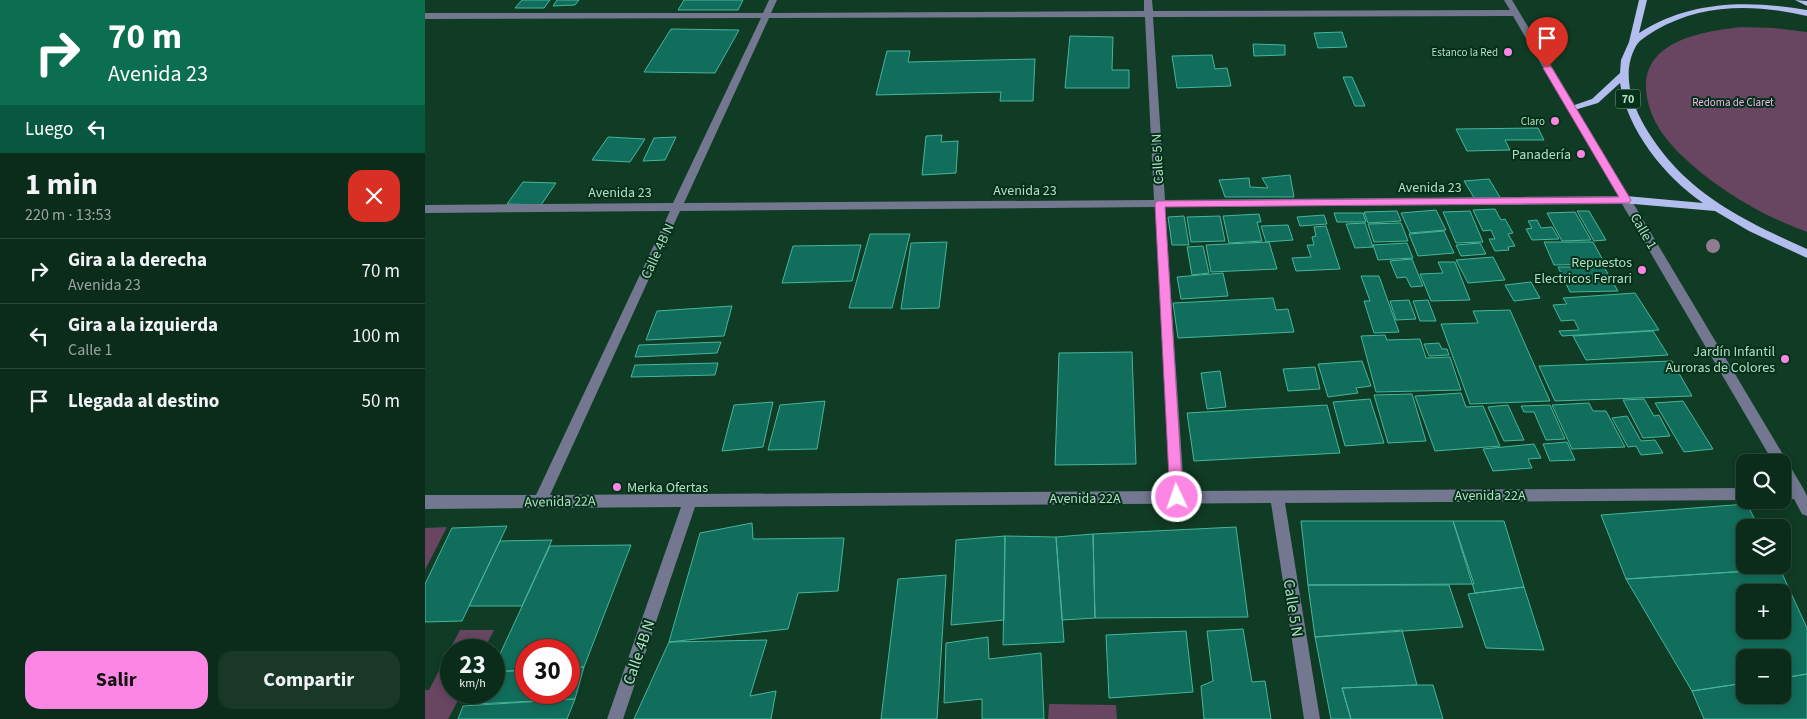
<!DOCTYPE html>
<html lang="es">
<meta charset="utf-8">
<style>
body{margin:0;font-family:"Source Sans 3",sans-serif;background:#1a3828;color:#f1f3f6;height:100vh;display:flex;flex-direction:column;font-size:19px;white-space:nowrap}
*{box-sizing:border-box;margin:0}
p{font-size:16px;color:#9aa7a3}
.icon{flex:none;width:28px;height:28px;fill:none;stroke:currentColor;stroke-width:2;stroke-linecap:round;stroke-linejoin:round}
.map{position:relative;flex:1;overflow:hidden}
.sheet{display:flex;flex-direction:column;background:#0c2c1b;width:425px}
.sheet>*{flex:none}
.hud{background:#0b6e4f;color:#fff;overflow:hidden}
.buttons{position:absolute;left:1311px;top:454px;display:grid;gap:10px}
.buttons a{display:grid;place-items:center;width:55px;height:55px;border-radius:10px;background:#0c2c1b;box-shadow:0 2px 8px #0003,0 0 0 1px #2c483a;font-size:25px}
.speed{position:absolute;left:15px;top:639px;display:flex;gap:10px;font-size:25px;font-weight:700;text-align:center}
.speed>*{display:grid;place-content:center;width:65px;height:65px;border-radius:50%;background:#0c2c1b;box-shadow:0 2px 8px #0003,0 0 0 1px #2c483a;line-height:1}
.speed small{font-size:12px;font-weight:400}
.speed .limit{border:8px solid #d22;background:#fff;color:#111}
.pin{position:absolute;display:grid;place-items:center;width:42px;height:42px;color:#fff;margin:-51px -21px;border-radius:50% 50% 50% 0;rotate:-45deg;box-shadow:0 0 5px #0007}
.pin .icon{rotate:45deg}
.me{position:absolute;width:55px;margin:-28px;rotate:357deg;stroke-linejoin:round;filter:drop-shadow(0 0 4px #0008)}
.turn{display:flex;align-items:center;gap:18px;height:105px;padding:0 25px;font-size:22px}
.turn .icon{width:65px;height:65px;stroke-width:2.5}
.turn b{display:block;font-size:35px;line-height:42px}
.then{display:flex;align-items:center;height:48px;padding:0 25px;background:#0003;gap:10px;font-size:19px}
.round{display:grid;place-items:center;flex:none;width:52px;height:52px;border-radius:15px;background:#1a3828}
.summary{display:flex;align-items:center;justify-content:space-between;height:85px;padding:0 25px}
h1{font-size:30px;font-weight:700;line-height:38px}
.primary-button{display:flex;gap:10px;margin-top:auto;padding:10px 25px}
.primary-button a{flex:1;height:58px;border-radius:15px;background:#fc86e3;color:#111;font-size:20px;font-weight:700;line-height:58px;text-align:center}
.primary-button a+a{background:#1a3828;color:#f1f3f6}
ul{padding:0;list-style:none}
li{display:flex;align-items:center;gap:15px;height:65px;padding:0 25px;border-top:1px solid #2c483a}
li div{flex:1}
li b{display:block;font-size:19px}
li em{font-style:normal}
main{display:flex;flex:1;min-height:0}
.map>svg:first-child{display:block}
</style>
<main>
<section class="sheet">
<div class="hud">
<div class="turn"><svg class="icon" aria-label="right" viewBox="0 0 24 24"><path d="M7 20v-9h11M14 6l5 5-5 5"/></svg><div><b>70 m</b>Avenida 23</div></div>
<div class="then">Luego<svg class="icon" aria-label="left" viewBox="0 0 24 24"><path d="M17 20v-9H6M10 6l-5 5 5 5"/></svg></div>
</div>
<div class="summary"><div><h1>1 min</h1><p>220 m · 13:53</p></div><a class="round" style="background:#d93025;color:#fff"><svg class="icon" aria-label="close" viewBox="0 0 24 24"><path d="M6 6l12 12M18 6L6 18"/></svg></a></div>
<ul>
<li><svg class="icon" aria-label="right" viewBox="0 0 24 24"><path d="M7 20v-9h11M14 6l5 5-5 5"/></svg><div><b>Gira a la derecha</b><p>Avenida 23</p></div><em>70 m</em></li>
<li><svg class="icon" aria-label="left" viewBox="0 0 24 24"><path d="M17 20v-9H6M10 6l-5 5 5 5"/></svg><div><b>Gira a la izquierda</b><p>Calle 1</p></div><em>100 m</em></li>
<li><svg class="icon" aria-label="arrive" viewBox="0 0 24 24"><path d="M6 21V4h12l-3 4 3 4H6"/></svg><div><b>Llegada al destino</b></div><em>50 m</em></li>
</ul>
<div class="primary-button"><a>Salir</a><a>Compartir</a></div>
</section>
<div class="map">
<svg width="1382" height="719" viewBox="0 0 1382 719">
<rect width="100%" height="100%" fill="#103b24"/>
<path fill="#684560" d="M 1316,27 L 1349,28 L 1382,32 L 1382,232 C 1335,215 1290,188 1254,153 C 1240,139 1227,121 1223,102 C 1209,43 1272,32 1316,27 Z
M 22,527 L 0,570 L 0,528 Z
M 35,630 L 69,630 L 59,650 L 26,650 L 26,692 L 37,693 L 23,719 L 0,719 L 0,690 L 4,690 Z
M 624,704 L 691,705 L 692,719 L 623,719 Z"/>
<path fill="#126e5c" stroke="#47b59c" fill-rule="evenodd" d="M 97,0 L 125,0 L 119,8 L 90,8 Z
M 132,0 L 154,0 L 150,5 L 128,6 Z
M 259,0 L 318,0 L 313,10 L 253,10 Z
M 246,29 L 314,30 L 290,73 L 219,72 Z
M 917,32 L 922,47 L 893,48 L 889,33 Z
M 645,36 L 688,37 L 687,70 L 704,70 L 704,88 L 640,88 Z
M 828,44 L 860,45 L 860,55 L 829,56 Z
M 462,51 L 485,51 L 483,62 L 610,59 L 608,101 L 575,101 L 576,92 L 451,95 Z
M 787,55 L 790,69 L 802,68 L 806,86 L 752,88 L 747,56 Z
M 918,77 L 927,77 L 940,106 L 930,106 Z
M 1113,128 L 1119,140 L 1080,140 L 1085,150 L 1042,151 L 1031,129 Z
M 517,135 L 516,142 L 533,141 L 531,173 L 497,175 L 501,136 Z
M 183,137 L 220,139 L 205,162 L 167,160 Z
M 251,137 L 240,160 L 218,161 L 229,138 Z
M 865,175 L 869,197 L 800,197 L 794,180 L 824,178 L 825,187 L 843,188 L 837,178 Z
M 1064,179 L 1076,199 L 1051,201 L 1039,181 Z
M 98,182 L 131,183 L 116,205 L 82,204 Z
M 1070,209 L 1076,220 L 1080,219 L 1088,233 L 1083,234 L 1090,246 L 1083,247 L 1084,250 L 1070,251 L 1064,239 L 1070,239 L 1066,230 L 1058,231 L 1048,210 Z
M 1011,210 L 1021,230 L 985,233 L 976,213 Z
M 972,211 L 976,221 L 943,223 L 939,212 Z
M 1045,211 L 1058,242 L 1031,243 L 1018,212 Z
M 1152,211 L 1164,211 L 1181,240 L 1169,241 Z
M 1150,212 L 1166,240 L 1137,241 L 1122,213 Z
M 909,213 L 938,213 L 941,222 L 912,222 Z
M 834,214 L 836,222 L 832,222 L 837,241 L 804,243 L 798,216 Z
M 899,215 L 902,224 L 875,226 L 872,217 Z
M 759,216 L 764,245 L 747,245 L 743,217 Z
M 795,216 L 800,241 L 766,242 L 762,217 Z
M 1112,220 L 1116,228 L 1127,227 L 1134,239 L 1107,240 L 1101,229 L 1107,228 L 1103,221 Z
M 940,223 L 948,247 L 930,248 L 921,224 Z
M 976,223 L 983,241 L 949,242 L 943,224 Z
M 863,225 L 868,240 L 841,242 L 836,226 Z
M 901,226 L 915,269 L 871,271 L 867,258 L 886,257 L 882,245 L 889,245 L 887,237 L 891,236 L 889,227 Z
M 1019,231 L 1029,253 L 993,256 L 984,234 Z
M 445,234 L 485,234 L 467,308 L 424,308 Z
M 522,242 L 514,308 L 476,309 L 486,243 Z
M 844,242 L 852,269 L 786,272 L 781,245 Z
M 1119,242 L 1168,242 L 1180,264 L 1129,265 Z
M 982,243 L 988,258 L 953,260 L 948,245 Z
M 1055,243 L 1061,254 L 1036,256 L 1031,245 Z
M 436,245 L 427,281 L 357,283 L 368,246 Z
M 778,246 L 784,273 L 767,275 L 762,247 Z
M 1068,257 L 1080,280 L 1043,283 L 1031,260 Z
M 987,259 L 998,286 L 986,287 L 981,277 L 972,278 L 965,261 Z
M 1013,262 L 1030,262 L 1045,300 L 1006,301 L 995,274 L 1018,273 Z
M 1133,267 L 1179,267 L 1193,291 L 1145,292 Z
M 798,273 L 803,296 L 756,299 L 752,277 Z
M 936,276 L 954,276 L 974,332 L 949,333 L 939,301 L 945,301 Z
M 1106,282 L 1115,298 L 1089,301 L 1080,285 Z
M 1210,293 L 1234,330 L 1137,336 L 1134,331 L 1154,330 L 1149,320 L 1136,321 L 1128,305 L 1142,304 L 1138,298 Z
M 848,298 L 851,310 L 863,309 L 869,332 L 753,338 L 748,303 Z
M 984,300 L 991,319 L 971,320 L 965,301 Z
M 1003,300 L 1011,321 L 995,321 L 988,301 Z
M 307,306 L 299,336 L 221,340 L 232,311 Z
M 1085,310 L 1125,401 L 1045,404 L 1016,324 L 1053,323 L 1048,311 Z
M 1228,331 L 1243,355 L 1161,360 L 1148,336 Z
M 960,335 L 962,340 L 995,339 L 1001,358 L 1025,357 L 1036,390 L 951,392 L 936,336 Z
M 296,342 L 292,353 L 210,357 L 214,345 Z
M 1014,343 L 1017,349 L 1022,349 L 1024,355 L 1004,356 L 999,344 Z
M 707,352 L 711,464 L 630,465 L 634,353 Z
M 937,361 L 946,386 L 931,388 L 933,393 L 903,397 L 893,364 Z
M 1247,361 L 1267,396 L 1130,401 L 1114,366 Z
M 293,363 L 290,375 L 206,377 L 210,365 Z
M 890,367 L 895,389 L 863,391 L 858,369 Z
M 795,371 L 801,407 L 782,409 L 776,373 Z
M 1036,393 L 1041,407 L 1058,406 L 1075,446 L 1010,451 L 990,396 Z
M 987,394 L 1001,441 L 963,443 L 949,395 Z
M 945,399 L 959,443 L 920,446 L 908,402 Z
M 1219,399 L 1229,416 L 1234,415 L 1245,436 L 1218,438 L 1198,400 Z
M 400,401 L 392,449 L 343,450 L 355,405 Z
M 1258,401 L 1288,449 L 1259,452 L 1230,403 Z
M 348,402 L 338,447 L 297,451 L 309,405 Z
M 1164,403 L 1168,411 L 1181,411 L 1200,447 L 1147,449 L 1127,405 Z
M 902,405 L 915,453 L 769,461 L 762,413 Z
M 1083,405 L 1099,440 L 1079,441 L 1063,407 Z
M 1125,405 L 1140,439 L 1121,440 L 1109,412 L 1099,412 L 1096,406 Z
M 1202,416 L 1216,441 L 1230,440 L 1238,453 L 1216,455 L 1211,446 L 1203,447 L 1187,418 Z
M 1142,442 L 1150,460 L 1125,461 L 1118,444 Z
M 1109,444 L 1116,458 L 1103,459 L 1107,468 L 1068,471 L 1058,449 Z
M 1322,504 L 1334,528 L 1320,528 L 1320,565 L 1353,565 L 1355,569 L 1201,579 L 1176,515 Z
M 876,521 L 1028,521 L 1049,584 L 883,585 Z
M 1028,521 L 1079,521 L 1099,587 L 1050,593 Z
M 327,523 L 328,539 L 419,538 L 413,591 L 373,593 L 363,629 L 244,642 L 275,533 Z
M 82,526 L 37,621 L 0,622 L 0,584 L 27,528 Z
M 811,527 L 823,617 L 670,618 L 668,534 Z
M 668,534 L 670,618 L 637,620 L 631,537 Z
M 580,536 L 631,537 L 639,642 L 578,645 Z
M 580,536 L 579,620 L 526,625 L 531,540 Z
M 127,540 L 97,606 L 44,606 L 75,541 Z
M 206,545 L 159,667 L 144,668 L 144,650 L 101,650 L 101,670 L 69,672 L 69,667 L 125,546 Z
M 1355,569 L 1382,628 L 1382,674 L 1358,678 L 1358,658 L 1320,658 L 1320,683 L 1267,691 L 1201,579 ZM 1320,592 L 1358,592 L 1358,630 L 1320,630 Z
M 521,575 L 512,719 L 456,719 L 473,579 Z
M 883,585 L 1024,585 L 1038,627 L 890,637 Z
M 1099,587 L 1119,650 L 1061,648 L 1043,594 Z
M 818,629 L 827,682 L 840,681 L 846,719 L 779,719 L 776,686 L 788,681 L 782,631 Z
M 977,630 L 992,685 L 917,688 L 926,719 L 906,719 L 890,637 Z
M 761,631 L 768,692 L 684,698 L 681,635 Z
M 563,637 L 564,659 L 616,653 L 619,719 L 557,719 L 557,699 L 519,703 L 521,643 Z
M 342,640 L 325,696 L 351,691 L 346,719 L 209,719 L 244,642 Z
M 159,667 L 150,699 L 51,704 L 57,692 L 69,692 L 69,672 L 101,670 L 101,692 L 144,692 L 144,668 Z
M 1382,674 L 1382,719 L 1279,719 L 1267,691 L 1320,683 L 1320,695 L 1358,695 L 1358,678 Z
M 992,685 L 1008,685 L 1018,719 L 926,719 L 917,688 Z
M 150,699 L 142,719 L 33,719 L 38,706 Z"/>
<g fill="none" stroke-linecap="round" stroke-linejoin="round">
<path fill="#737890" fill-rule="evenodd" d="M 344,0 L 352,0 L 346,13 L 719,11 L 719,0 L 727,0 L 728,11 L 1085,10 L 1079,0 L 1087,0 L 1378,488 L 1382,496 L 1382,516 L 1377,514 L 1369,499 L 1358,499 L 1358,487 L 1362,487 L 1358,479 L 1358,462 L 1348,462 L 1197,204 L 740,207 L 759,491 L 1320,488 L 1321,500 L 860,503 L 895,719 L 879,719 L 846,503 L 270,507 L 198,719 L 182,719 L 256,507 L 0,509 L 0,495 L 111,495 L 245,211 L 0,213 L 0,205 L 248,203 L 336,18 L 0,19 L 0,13 L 338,13 ZM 1088,16 L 1193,196 L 740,200 L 728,17 ZM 720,17 L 729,200 L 259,203 L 344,18 ZM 730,207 L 745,491 L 125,495 L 255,211 Z"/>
<path fill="#b4beee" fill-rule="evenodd" d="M 1214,0 L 1222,0 L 1214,33 C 1265,0 1324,0 1382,10 L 1382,16 C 1330,4 1278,3 1231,30 C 1225,34 1215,39 1211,46 C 1188,87 1224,139 1251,168 C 1287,206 1335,228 1382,249 L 1382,258 L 1324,231 L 1290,211 L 1197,203 L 1196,200 L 1197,197 L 1201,196 L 1278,203 C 1239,176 1202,130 1195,83 L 1173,103 L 1146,111 L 1141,108 L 1167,99 L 1195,73 L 1196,60 L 1204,42 Z
M 1370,0 L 1382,1 L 1382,6 Z"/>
</g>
<circle fill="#927c91" cx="1288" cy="246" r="7"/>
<path fill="#fc86e3" stroke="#a45794" d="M 1122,65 L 1127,68 L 1206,200 L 1204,203 L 740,207 L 758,497 L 756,501 L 752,503 L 747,501 L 745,497 L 730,204 L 732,201 L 1194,197 L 1118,68 Z"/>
<g fill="#fc86e3" stroke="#03311a" stroke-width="2">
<circle cx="1083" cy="52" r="5"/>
<circle cx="1130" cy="121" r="5"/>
<circle cx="1156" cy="154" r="5"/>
<circle cx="1217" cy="270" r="5"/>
<circle cx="1360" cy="359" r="5"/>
<circle cx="192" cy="487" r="5"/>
</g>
<g text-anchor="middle" stroke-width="4" stroke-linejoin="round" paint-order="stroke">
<g font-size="11" fill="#b8dec4" stroke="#03311a" text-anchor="end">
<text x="1073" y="56">Estanco la Red</text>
<text x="1120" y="125">Claro</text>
</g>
<g font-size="11" fill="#fcb2ea" stroke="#03311a">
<text x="1308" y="106">Redoma de Claret</text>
</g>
<rect fill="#03311a" stroke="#82aa91" stroke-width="1" x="1190.5" y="89.5" width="25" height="19" rx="4"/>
<g font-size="12" font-weight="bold" fill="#b8dec4">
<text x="1203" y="103">70</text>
</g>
<g font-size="14" fill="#b8dec4" stroke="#03311a" text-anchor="end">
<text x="1146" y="159">Panadería</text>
<text x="1207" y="267">Repuestos<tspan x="1207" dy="16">Electricos Ferrari</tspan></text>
<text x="1350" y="356">Jardín Infantil<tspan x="1350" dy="16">Auroras de Colores</tspan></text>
<text x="202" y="492" text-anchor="start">Merka Ofertas</text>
</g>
<g font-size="14" fill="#b8dec4" stroke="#03311a">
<text transform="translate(732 159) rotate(-93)" y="5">Calle 5 N</text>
<text x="1005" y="192">Avenida 23</text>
<text x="600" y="195">Avenida 23</text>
<text x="195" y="197">Avenida 23</text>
<text transform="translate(1219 231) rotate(60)" y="5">Calle 1</text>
<text transform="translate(232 251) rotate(-65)" y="5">Calle 4B N</text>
<text x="1065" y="500">Avenida 22A</text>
<text x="660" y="503">Avenida 22A</text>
<text transform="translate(135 501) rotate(-1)" y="5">Avenida 22A</text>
</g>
<g font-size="16" fill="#b8dec4" stroke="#03311a">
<text transform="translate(869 608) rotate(81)" y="6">Calle 5 N</text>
<text transform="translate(213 652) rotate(-71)" y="6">Calle 4B N</text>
</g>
</g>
</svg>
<div class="buttons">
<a><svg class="icon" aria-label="search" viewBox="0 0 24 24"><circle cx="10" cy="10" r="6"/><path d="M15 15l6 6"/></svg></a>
<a><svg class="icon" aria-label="layers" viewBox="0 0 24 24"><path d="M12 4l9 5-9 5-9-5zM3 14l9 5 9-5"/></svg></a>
<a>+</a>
<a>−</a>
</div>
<div class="speed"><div>23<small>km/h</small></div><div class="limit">30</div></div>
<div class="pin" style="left:1122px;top:68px;background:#d93025"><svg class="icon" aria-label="arrive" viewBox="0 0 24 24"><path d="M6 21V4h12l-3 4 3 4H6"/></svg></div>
<svg class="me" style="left:752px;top:497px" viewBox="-20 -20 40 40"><circle r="17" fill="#fc86e3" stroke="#fff" stroke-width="3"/><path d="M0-11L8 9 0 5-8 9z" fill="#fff"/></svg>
</div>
</main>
